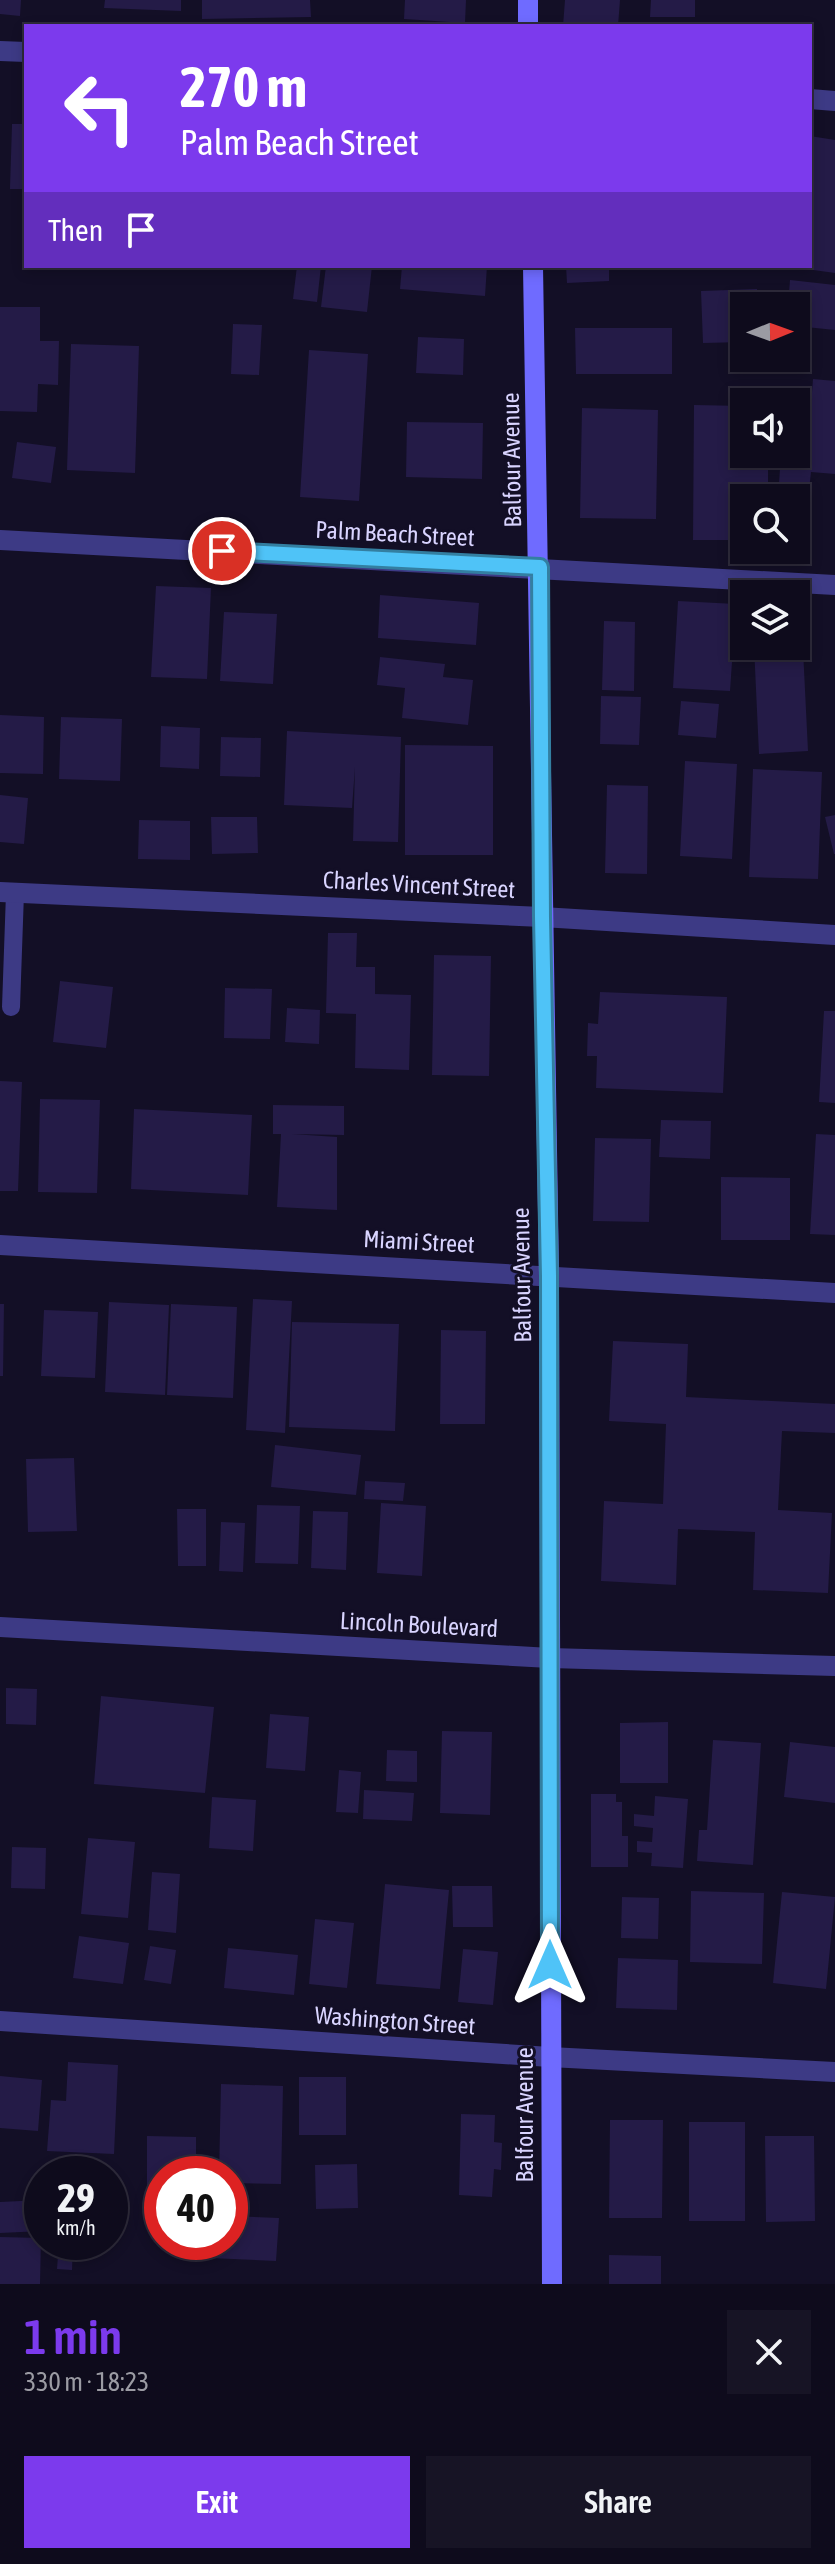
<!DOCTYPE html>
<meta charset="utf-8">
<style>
body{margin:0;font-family:"Asap Condensed",sans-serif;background:#171425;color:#f1f3f6;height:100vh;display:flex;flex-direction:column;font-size:30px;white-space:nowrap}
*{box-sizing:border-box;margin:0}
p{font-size:26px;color:#9b9ba3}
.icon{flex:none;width:44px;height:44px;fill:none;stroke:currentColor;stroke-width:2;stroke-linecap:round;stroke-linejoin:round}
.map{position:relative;height:2284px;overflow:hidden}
.details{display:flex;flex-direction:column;background:#0e0b1c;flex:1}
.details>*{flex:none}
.hud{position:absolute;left:24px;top:24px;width:788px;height:244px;border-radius:0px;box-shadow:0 4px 12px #0003,0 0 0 2px #2e2b3b;background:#7c3aed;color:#fff;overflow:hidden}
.needle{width:52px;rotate:89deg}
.fabs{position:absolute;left:730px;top:292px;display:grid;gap:16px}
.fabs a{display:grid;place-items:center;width:80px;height:80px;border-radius:0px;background:#0e0b1c;box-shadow:0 4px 12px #0003,0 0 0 2px #2e2b3b;font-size:40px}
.speed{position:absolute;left:24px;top:2156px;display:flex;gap:16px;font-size:40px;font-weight:700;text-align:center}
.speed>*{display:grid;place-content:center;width:104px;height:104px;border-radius:50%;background:#0e0b1c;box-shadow:0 4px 12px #0003,0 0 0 2px #2e2b3b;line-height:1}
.speed small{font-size:20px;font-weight:400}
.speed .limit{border:12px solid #d22;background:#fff;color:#111}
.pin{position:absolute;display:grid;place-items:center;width:68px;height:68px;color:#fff;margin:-34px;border:4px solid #fff;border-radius:50%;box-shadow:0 2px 8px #0007}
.me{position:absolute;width:88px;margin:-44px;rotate:0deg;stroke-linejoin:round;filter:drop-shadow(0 0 6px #0008)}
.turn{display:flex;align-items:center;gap:28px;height:168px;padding:0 24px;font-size:36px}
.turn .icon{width:104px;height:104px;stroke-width:2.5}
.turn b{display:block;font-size:56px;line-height:68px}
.then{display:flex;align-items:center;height:76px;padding:0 24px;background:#0003;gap:16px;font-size:30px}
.round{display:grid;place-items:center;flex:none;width:84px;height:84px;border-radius:0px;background:#171425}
.summary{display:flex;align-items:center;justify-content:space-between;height:136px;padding:0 24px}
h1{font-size:48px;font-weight:600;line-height:60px;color:#7c3aed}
.button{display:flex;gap:16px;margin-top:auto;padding:16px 24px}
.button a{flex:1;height:92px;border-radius:0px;background:#7c3aed;color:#fff;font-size:32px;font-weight:600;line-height:92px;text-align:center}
.button a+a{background:#171425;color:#f1f3f6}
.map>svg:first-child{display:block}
</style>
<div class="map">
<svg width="835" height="2284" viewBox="0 0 835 2284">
<rect width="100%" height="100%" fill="#130f26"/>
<path fill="#241b47" d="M 0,0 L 21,0 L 20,16 L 0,14 Z
M 105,0 L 181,0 L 181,11 L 104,8 Z
M 202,0 L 310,0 L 311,17 L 202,19 Z
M 405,0 L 466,0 L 465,23 L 404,19 Z
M 565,0 L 620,0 L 618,26 L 563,26 Z
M 651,0 L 695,0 L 695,17 L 650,17 Z
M 12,124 L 26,124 L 26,189 L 10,189 Z
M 810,136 L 835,140 L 835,273 L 799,268 L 810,266 Z
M 297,266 L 321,266 L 317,302 L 293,299 Z
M 326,266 L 372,266 L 367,312 L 321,307 Z
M 402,266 L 487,266 L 485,296 L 400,289 Z
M 566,266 L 609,266 L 609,281 L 567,283 Z
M 790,280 L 835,285 L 835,330 L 796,326 L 796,306 L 788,306 Z
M 757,289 L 757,306 L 744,306 L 744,342 L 703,343 L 701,291 Z
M 0,307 L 40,307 L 40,341 L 59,341 L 58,385 L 38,384 L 37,412 L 0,411 Z
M 233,324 L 262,325 L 259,375 L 231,374 Z
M 575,328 L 672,328 L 672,374 L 576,374 Z
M 418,337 L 464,339 L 463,375 L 416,373 Z
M 71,344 L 139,346 L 135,473 L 67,470 Z
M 309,350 L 368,354 L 359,501 L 300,497 Z
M 813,379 L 835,381 L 835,474 L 811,472 L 808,500 L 778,498 L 781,454 L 796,454 L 796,405 L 811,406 Z
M 694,405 L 744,406 L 744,454 L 768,454 L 768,498 L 744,498 L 744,540 L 693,540 Z
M 582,408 L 658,410 L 656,519 L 580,518 Z
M 407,422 L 483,423 L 482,479 L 406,477 Z
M 17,442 L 56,447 L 51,483 L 12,478 Z
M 796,510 L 808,510 L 807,548 L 796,548 Z
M 156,586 L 211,588 L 207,679 L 151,677 Z
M 380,595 L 479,603 L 476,645 L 378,638 Z
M 678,601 L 736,604 L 730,691 L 673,688 Z
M 224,612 L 277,614 L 273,684 L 220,681 Z
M 604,621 L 635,622 L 634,691 L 602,690 Z
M 796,629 L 802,629 L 808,751 L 759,754 L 754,646 L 796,646 Z
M 380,657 L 445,664 L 443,677 L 473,680 L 468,725 L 402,718 L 405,688 L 377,685 Z
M 601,696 L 641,697 L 639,745 L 600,744 Z
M 681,701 L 719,704 L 716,738 L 678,735 Z
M 0,715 L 44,717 L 43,774 L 0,773 Z
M 61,717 L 122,719 L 120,781 L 59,779 Z
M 161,726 L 200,728 L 199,769 L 160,767 Z
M 287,731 L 401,737 L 398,842 L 353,841 L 355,767 L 352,808 L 284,805 Z
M 221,737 L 261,738 L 260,777 L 220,776 Z
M 405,745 L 493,746 L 493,855 L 405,855 Z
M 685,761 L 737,764 L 732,859 L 680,856 Z
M 753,769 L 822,772 L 818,879 L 749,877 Z
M 607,785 L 648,786 L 647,874 L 605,873 Z
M 0,795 L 28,798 L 24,844 L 0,842 Z
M 835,815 L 835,854 L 834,854 L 825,817 Z
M 211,817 L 257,817 L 258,853 L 212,854 Z
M 139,820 L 190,821 L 190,860 L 138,859 Z
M 328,933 L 357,933 L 356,967 L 375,967 L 375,994 L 411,995 L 409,1070 L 355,1068 L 356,1014 L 326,1013 Z
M 434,955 L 491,956 L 489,1076 L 432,1075 Z
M 60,981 L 113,987 L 106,1048 L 53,1042 Z
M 225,988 L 272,989 L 270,1039 L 224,1038 Z
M 600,992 L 727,997 L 723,1093 L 596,1088 L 597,1056 L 587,1056 L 588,1023 L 598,1024 Z
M 287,1008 L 320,1010 L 319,1044 L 285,1042 Z
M 824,1011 L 835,1011 L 835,1103 L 819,1102 Z
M 0,1081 L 22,1082 L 18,1191 L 0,1191 Z
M 40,1099 L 100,1100 L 97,1193 L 38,1192 Z
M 273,1105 L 344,1106 L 344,1135 L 292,1134 L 337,1137 L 337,1210 L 277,1207 L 281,1134 L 273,1134 Z
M 134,1109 L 252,1115 L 248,1195 L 131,1189 Z
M 661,1120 L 711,1121 L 710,1159 L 659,1157 Z
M 816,1134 L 835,1135 L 835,1235 L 810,1234 Z
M 595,1138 L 651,1139 L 649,1222 L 593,1221 Z
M 721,1177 L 790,1178 L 790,1240 L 721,1240 Z
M 253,1299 L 292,1301 L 285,1433 L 246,1430 Z
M 109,1302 L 169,1305 L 165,1395 L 105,1392 Z
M 0,1304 L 4,1304 L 3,1376 L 0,1376 Z
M 171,1304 L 237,1307 L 233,1398 L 167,1395 Z
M 44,1310 L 98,1312 L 95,1378 L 41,1376 Z
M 292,1322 L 399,1324 L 395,1431 L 289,1427 Z
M 441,1330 L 486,1331 L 485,1424 L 440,1424 Z
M 613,1341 L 688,1344 L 686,1397 L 835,1404 L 835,1433 L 782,1431 L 778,1510 L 832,1513 L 828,1593 L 753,1590 L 755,1532 L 678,1529 L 676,1585 L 601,1581 L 604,1501 L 663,1504 L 666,1424 L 609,1421 Z
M 275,1445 L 361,1455 L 356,1495 L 271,1487 Z
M 74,1458 L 77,1531 L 28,1532 L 26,1459 Z
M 365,1481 L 405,1483 L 403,1501 L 364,1499 Z
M 381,1503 L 426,1506 L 422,1576 L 377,1573 Z
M 257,1505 L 300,1506 L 298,1564 L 255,1563 Z
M 177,1509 L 206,1509 L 206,1566 L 178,1566 Z
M 313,1511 L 348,1512 L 346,1570 L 311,1568 Z
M 221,1522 L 245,1523 L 243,1572 L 219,1571 Z
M 6,1688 L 37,1689 L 36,1725 L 6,1724 Z
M 101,1696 L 214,1707 L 205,1793 L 94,1784 Z
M 270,1714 L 309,1717 L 305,1771 L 266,1768 Z
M 668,1722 L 668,1783 L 620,1783 L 620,1723 Z
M 442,1731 L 492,1732 L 490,1815 L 440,1813 Z
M 713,1740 L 761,1743 L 753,1865 L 697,1861 L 699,1830 L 707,1830 Z
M 790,1742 L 835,1747 L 835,1803 L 784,1797 Z
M 387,1750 L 417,1751 L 417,1782 L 386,1781 Z
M 339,1770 L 361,1772 L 358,1813 L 336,1812 Z
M 364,1790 L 414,1793 L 412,1821 L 363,1819 Z
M 591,1794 L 616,1794 L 616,1802 L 622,1802 L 622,1836 L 628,1836 L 628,1867 L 591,1867 Z
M 655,1796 L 688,1799 L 683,1868 L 651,1866 L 652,1853 L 637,1852 L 637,1841 L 652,1842 L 653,1828 L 634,1826 L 634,1814 L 654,1816 Z
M 212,1797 L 256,1800 L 253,1851 L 209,1848 Z
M 88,1838 L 135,1842 L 128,1918 L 81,1914 Z
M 12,1847 L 46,1848 L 45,1889 L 11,1888 Z
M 152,1872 L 180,1874 L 176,1933 L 148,1930 Z
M 385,1884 L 449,1890 L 440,1989 L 376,1984 Z
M 452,1886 L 492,1886 L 493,1927 L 453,1927 Z
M 691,1891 L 764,1893 L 762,1964 L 690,1962 Z
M 782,1892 L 835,1897 L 826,1989 L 773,1983 Z
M 622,1897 L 659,1898 L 658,1939 L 621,1938 Z
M 315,1919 L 354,1923 L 347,1988 L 309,1984 Z
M 79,1936 L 129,1943 L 123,1984 L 73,1978 Z
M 150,1946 L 176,1950 L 171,1984 L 144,1980 Z
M 228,1948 L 298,1955 L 294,1995 L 224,1988 Z
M 463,1949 L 498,1952 L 493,2005 L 458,2002 Z
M 618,1958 L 678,1960 L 677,2010 L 616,2008 Z
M 68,2062 L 118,2065 L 114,2154 L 47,2151 L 51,2100 L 66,2101 Z
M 0,2076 L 42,2080 L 38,2131 L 0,2128 Z
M 299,2077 L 346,2077 L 346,2135 L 299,2135 Z
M 221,2084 L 283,2086 L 281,2184 L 230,2183 L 230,2174 L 219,2174 Z
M 461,2114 L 495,2115 L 494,2142 L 502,2143 L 501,2170 L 494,2169 L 492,2197 L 459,2195 Z
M 610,2120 L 663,2120 L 662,2218 L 609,2218 Z
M 689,2122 L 745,2122 L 745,2221 L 689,2221 Z
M 147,2136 L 196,2137 L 196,2174 L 162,2174 L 162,2189 L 147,2189 Z
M 765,2136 L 814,2136 L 815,2221 L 766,2222 Z
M 357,2164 L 358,2208 L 316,2209 L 315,2165 Z
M 42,2200 L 42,2231 L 0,2233 L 0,2202 Z
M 230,2216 L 279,2218 L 276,2261 L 210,2258 L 211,2242 L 230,2242 Z
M 0,2237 L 41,2238 L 40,2284 L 0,2284 Z
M 59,2242 L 73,2242 L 72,2270 L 57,2269 Z
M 609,2255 L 661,2256 L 661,2284 L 609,2284 Z"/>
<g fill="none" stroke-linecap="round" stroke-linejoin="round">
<path stroke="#3d3a85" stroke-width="18" d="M 11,1007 L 15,893"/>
<path stroke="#3d3a85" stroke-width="20" d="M 0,51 L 26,52
M 810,99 L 835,101
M 0,540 L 835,585
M 0,892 L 542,917 L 835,935
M 0,1245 L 835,1293
M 0,1627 L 550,1658 L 835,1666
M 0,2021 L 550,2057 L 835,2072"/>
<path stroke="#6f6bff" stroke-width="20" d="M 528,0 L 528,26
M 533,266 L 549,1276 L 552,2284"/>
</g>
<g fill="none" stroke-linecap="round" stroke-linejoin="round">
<defs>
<path id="route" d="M 222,551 L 540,567 L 542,917 L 549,1276 L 550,1965"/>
</defs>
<use href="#route" stroke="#337fa1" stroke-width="20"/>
<use href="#route" stroke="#4fc3f7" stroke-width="14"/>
</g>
<g text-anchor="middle" stroke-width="6" stroke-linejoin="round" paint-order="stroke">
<g font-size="24" fill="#d9d4ff" stroke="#130f26">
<text transform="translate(512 460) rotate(-91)" y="8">Balfour Avenue</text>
<text transform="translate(395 534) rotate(3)" y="8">Palm Beach Street</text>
<text transform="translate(419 885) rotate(3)" y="8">Charles Vincent Street</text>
<text transform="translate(419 1242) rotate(3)" y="8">Miami Street</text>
<text transform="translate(522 1275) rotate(-91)" y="8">Balfour Avenue</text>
<text transform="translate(419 1625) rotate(3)" y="8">Lincoln Boulevard</text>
<text transform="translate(395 2021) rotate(4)" y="8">Washington Street</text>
<text transform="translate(525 2115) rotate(-90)" y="8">Balfour Avenue</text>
</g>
</g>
</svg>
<div class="fabs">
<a><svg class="needle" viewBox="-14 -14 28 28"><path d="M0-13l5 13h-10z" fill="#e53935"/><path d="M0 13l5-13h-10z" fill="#9b9ba3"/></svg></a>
<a><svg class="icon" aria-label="sound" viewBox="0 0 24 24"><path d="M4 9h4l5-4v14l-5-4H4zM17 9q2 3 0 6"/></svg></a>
<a><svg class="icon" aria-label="search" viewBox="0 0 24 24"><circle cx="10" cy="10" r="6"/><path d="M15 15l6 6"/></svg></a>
<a><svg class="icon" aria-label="layers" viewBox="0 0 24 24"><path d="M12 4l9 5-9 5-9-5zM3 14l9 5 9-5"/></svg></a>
</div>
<div class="speed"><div>29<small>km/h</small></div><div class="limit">40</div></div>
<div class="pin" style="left:222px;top:551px;background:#d93025"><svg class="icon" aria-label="arrive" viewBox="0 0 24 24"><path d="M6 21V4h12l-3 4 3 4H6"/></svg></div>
<svg class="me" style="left:550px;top:1965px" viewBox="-20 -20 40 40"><path d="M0-17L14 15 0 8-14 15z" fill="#4fc3f7" stroke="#fff" stroke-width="4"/></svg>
<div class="hud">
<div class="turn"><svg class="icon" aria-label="left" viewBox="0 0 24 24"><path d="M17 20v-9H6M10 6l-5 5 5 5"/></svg><div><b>270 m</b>Palm Beach Street</div></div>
<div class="then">Then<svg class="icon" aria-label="arrive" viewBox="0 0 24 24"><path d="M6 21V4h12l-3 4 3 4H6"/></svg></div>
</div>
</div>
<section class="details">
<div class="summary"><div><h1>1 min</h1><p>330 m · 18:23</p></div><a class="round"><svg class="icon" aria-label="close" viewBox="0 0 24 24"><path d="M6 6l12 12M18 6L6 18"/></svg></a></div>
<div class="button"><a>Exit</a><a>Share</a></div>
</section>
